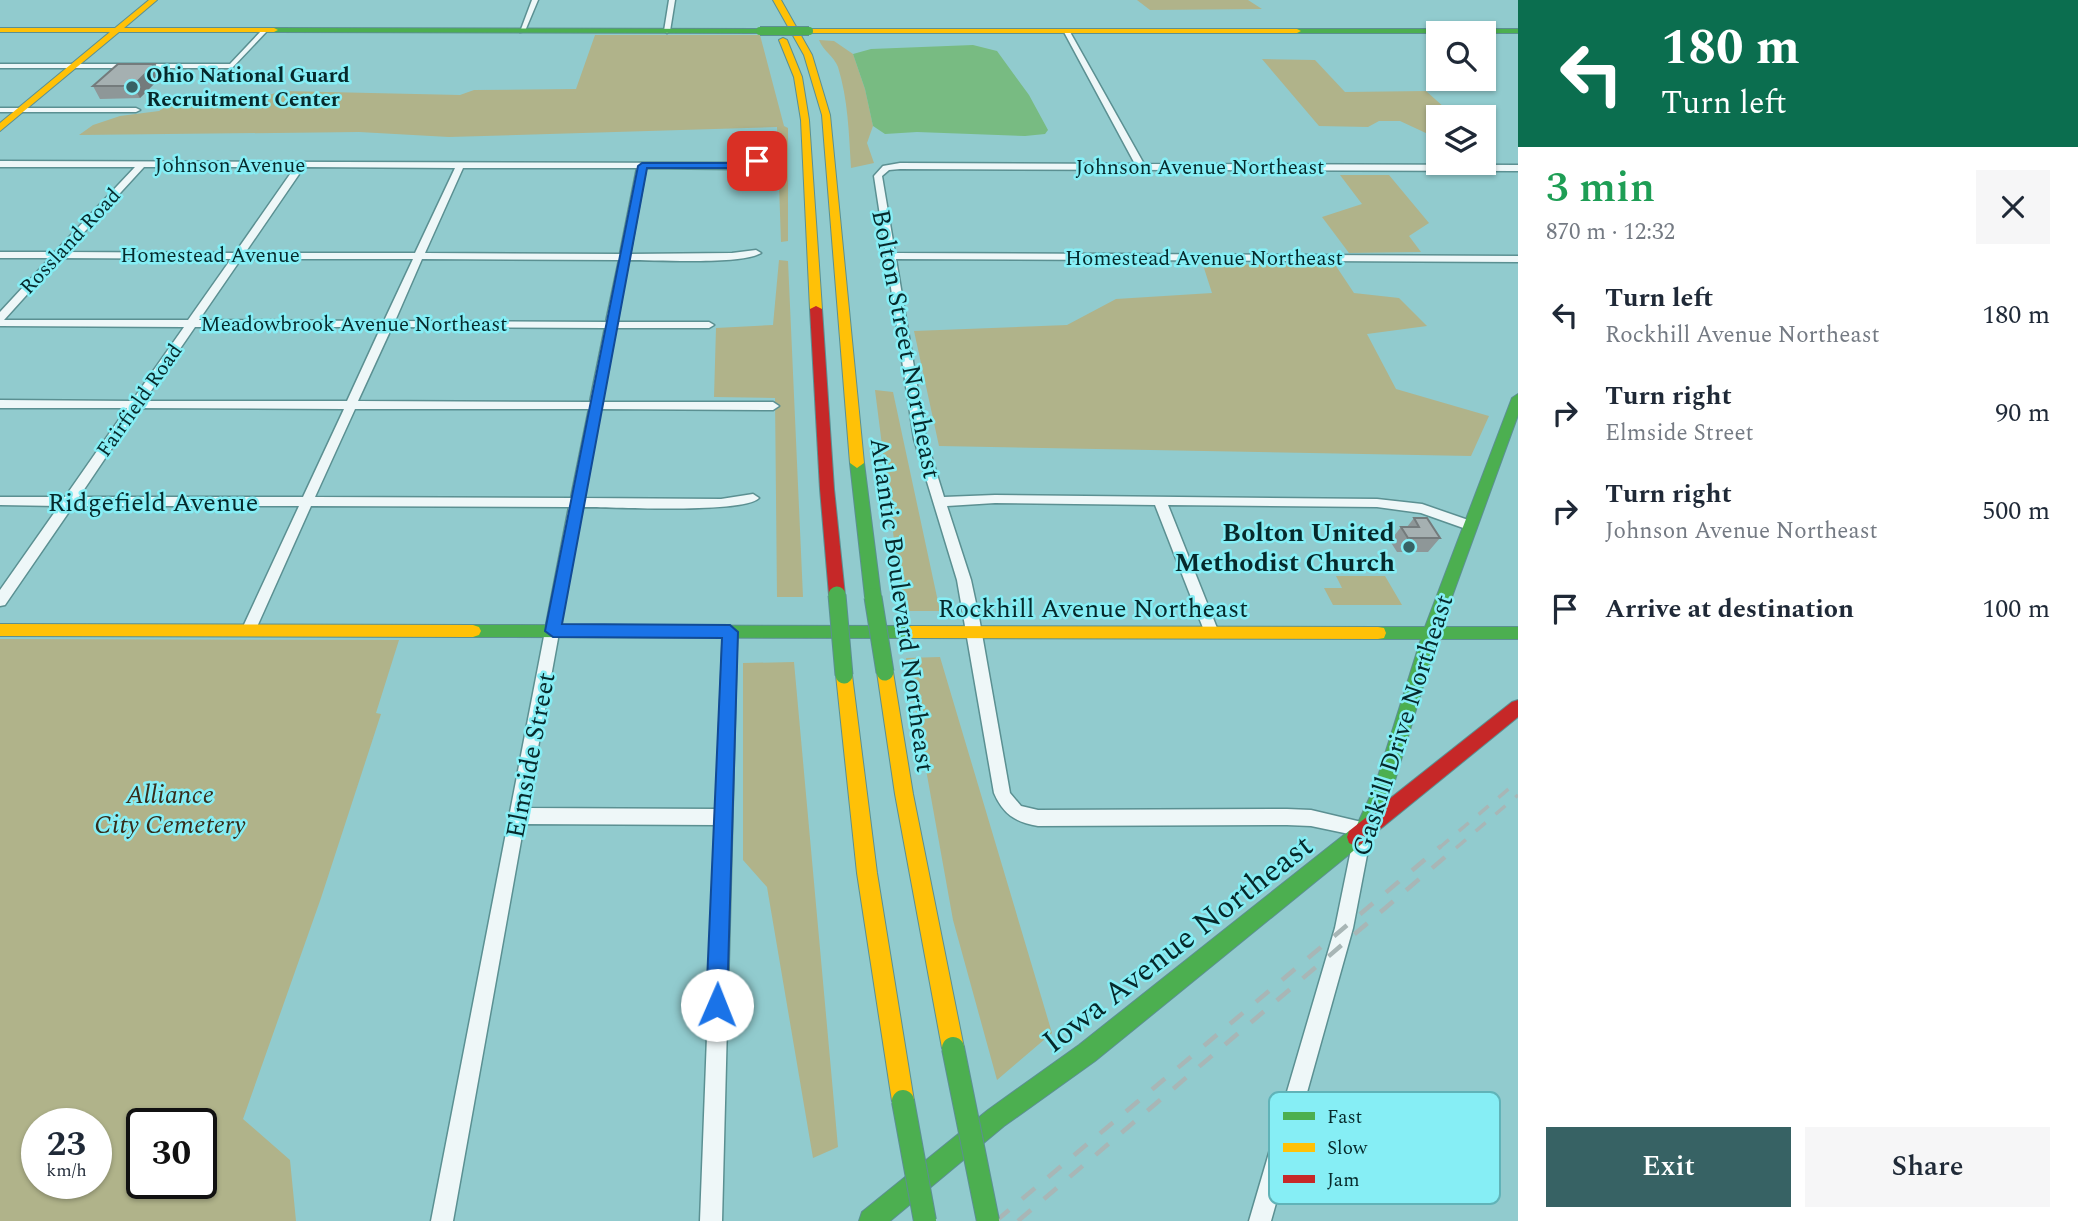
<!DOCTYPE html>
<meta charset="utf-8">
<style>
body{margin:0;font-family:Spectral,serif;background:#f6f6f7;color:#1f2937;height:100vh;display:flex;flex-direction:column;font-size:26px;white-space:nowrap}
*{box-sizing:border-box;margin:0}
p{font-size:23px;color:#747a83}
.icon{flex:none;width:38px;height:38px;fill:none;stroke:currentColor;stroke-width:2;stroke-linecap:round;stroke-linejoin:round}
.map{position:relative;flex:1;overflow:hidden}
.details{display:flex;flex-direction:column;background:#fff;width:560px}
.details>*{flex:none}
.guide{background:#0b6e4f;color:#fff;overflow:hidden}
.tools{position:absolute;left:1426px;top:21px;display:grid;gap:14px}
.tools a{display:grid;place-items:center;width:70px;height:70px;border-radius:0px;background:#fff;box-shadow:0 2px 5px #0004;font-size:35px}
.speed{position:absolute;left:21px;top:1108px;display:flex;gap:14px;font-size:35px;font-weight:700;text-align:center}
.speed>*{display:grid;place-content:center;width:91px;height:91px;border-radius:50%;background:#fff;box-shadow:0 2px 5px #0004;line-height:1}
.speed small{font-size:18px;font-weight:400}
.speed .limit{border:4px solid #111;border-radius:10px;background:#fff;color:#111}
.pin{position:absolute;display:grid;place-items:center;width:60px;height:60px;color:#fff;margin:-30px;border-radius:14px;box-shadow:0 4px 10px #0006}
.me{position:absolute;width:77px;margin:-38px;rotate:1deg;stroke-linejoin:round;filter:drop-shadow(0 0 5px #0008)}
.turn{display:flex;align-items:center;gap:24px;height:147px;padding:0 28px;font-size:32px}
.turn .icon{width:91px;height:91px;stroke-width:2.5}
.turn b{display:block;font-size:49px;line-height:60px}
.round{display:grid;place-items:center;flex:none;width:74px;height:74px;border-radius:0px;background:#f6f6f7}
.overview{display:flex;align-items:center;justify-content:space-between;height:119px;padding:0 28px}
h1{font-size:42px;font-weight:600;line-height:52px;color:#1e9e55}
.button{display:flex;gap:14px;margin-top:auto;padding:14px 28px}
.button a{flex:1;height:80px;border-radius:0px;background:#376264;color:#fff;font-size:28px;font-weight:600;line-height:80px;text-align:center}
.button a+a{background:#f6f6f7;color:#1f2937}
ul{padding:0;list-style:none}
li{display:flex;align-items:center;gap:21px;height:98px;padding:0 28px}
li div{flex:1}
li b{display:block;font-size:26px}
li em{font-style:normal}
main{display:flex;flex:1;min-height:0}
.map>svg:first-child{display:block}
</style>
<main>
<div class="map">
<svg width="1518" height="1221" viewBox="0 0 1518 1221">
<rect width="100%" height="100%" fill="#91cbce"/>
<path fill="#b0b38a" fill-rule="evenodd" d="M 1137,0 L 1248,0 L 1262,9 L 1150,10 Z
M 595,35 L 760,35 L 784,126 L 788,128 L 788,241 L 781,242 L 777,127 L 449,137 L 359,132 L 79,135 L 93,125 L 120,116 L 159,111 L 173,102 L 242,103 L 282,91 L 460,95 L 474,90 L 576,89 Z
M 819,40 L 834,41 L 853,54 L 865,89 L 873,126 L 867,143 L 874,163 L 851,168 C 849,134 848,99 838,67 C 834,56 823,51 819,40 Z
M 1262,59 L 1315,60 L 1345,92 L 1426,91 L 1455,117 L 1438,117 L 1438,134 L 1428,134 L 1400,121 L 1379,121 L 1368,127 L 1319,126 Z
M 1340,175 L 1389,175 L 1429,223 L 1409,236 L 1421,252 L 1349,253 L 1322,217 L 1362,204 Z
M 779,260 L 788,261 L 803,597 L 777,597 L 775,398 L 714,397 L 716,328 L 773,325 Z
M 1334,263 L 1354,293 L 1399,298 L 1427,326 L 1367,334 L 1396,389 L 1489,416 L 1471,456 L 939,446 L 914,331 L 1067,325 L 1116,299 L 1212,293 L 1203,265 Z
M 875,390 L 893,392 L 940,611 L 903,611 Z
M 1336,576 L 1385,576 L 1402,605 L 1333,605 L 1324,588 L 1342,588 Z
M 0,639 L 399,640 L 376,713 L 381,714 L 321,898 L 243,1119 L 290,1160 L 296,1221 L 0,1221 ZM 37,1124 L 96,1124 L 96,1183 L 37,1183 ZM 142,1124 L 201,1124 L 201,1183 L 142,1183 Z
M 940,657 L 1052,1033 L 997,1080 L 953,920 L 906,658 Z
M 794,662 L 838,1147 L 813,1158 L 767,887 L 743,860 L 743,663 Z"/>
<path fill="#78bb82" d="M 973,45 L 997,51 L 1029,95 L 1048,130 L 1045,134 L 1025,136 L 917,132 L 885,134 L 873,126 L 865,89 L 853,54 L 871,49 Z"/>
<g fill="none" stroke-linecap="round" stroke-linejoin="round">
<defs>
<path id="street" d="M 532,0 L 538,0 L 525,31 L 520,32 Z
M 669,0 L 675,0 L 670,31 L 667,33 L 664,31 Z
M 262,30 L 267,31 L 232,68 L 0,68 L 0,64 L 230,64 Z
M 1067,30 L 1070,32 L 1144,164 L 1518,165 L 1518,171 L 900,169 L 889,170 L 882,176 L 895,253 L 1518,256 L 1518,262 L 896,259 L 926,439 L 944,497 L 995,495 L 1377,499 L 1422,504 L 1474,522 L 1475,525 L 1469,530 L 1421,513 L 1377,507 L 1168,505 L 1219,633 L 1217,637 L 1207,637 L 1205,633 L 1155,505 L 995,503 L 947,506 L 971,580 L 979,617 L 1010,793 L 1021,806 L 1038,810 L 1287,809 L 1311,810 L 1370,824 L 1372,829 L 1353,928 L 1271,1221 L 1249,1221 L 1335,928 L 1354,835 L 1311,826 L 1287,825 L 1038,826 C 1015,822 1003,814 994,793 L 957,580 L 914,439 L 874,176 L 883,166 L 900,163 L 1135,164 L 1064,32 Z
M 0,108 L 136,108 L 140,110 L 136,112 L 0,112 Z
M 757,158 L 761,161 L 760,163 L 734,169 L 646,168 L 630,254 L 732,253 L 756,250 L 761,253 C 742,265 655,260 628,260 L 617,322 L 709,322 L 714,325 L 709,328 L 616,328 L 602,402 L 773,402 L 779,406 L 773,410 L 600,409 L 583,498 L 721,499 L 753,494 L 759,498 C 744,514 611,507 582,507 L 527,808 L 716,809 L 723,632 L 725,628 L 735,628 L 737,632 L 722,1221 L 700,1221 L 715,825 L 524,824 L 453,1221 L 431,1221 L 569,507 L 311,506 L 256,629 L 254,633 L 244,633 L 242,629 L 299,506 L 73,506 L 5,605 L 0,606 L 0,590 L 59,506 L 0,505 L 0,497 L 65,497 L 127,408 L 0,408 L 0,400 L 132,401 L 184,327 L 0,326 L 0,312 L 50,258 L 0,258 L 0,252 L 55,252 L 135,167 L 0,167 L 0,161 L 734,163 ZM 144,167 L 295,167 L 235,253 L 66,252 ZM 304,167 L 455,168 L 415,253 L 245,253 ZM 463,168 L 637,168 L 620,254 L 425,253 ZM 60,258 L 231,259 L 188,320 L 4,320 ZM 241,259 L 413,259 L 384,321 L 199,320 ZM 422,259 L 619,260 L 606,322 L 395,321 ZM 195,327 L 381,327 L 347,401 L 144,401 ZM 392,327 L 605,328 L 590,402 L 358,401 ZM 139,408 L 344,409 L 303,497 L 79,497 ZM 355,409 L 589,409 L 571,498 L 315,497 Z"/>
<path id="fast" d="M 271,28 L 760,29 L 764,31 L 760,33 L 274,32 Z
M 1294,29 L 1518,29 L 1518,33 L 1297,33 Z
M 1518,394 L 1518,415 L 1441,627 L 1518,627 L 1518,639 L 1437,639 L 1393,787 L 1373,831 L 1364,833 L 1365,837 L 1363,843 L 1095,1061 L 1004,1126 L 890,1221 L 859,1221 L 862,1212 L 988,1110 L 1079,1045 L 1349,831 L 1358,829 L 1357,825 L 1375,786 L 1421,639 L 1378,639 L 1372,638 L 1370,633 L 1372,628 L 1378,627 L 1425,627 L 1512,398 Z
M 857,458 L 864,463 L 881,597 L 873,603 L 865,597 L 850,463 Z
M 473,625 L 911,626 L 917,628 L 919,632 L 917,636 L 911,638 L 473,637 L 467,635 L 465,631 L 467,627 Z"/>
<path id="slow" d="M 149,0 L 157,0 L 124,28 L 274,28 L 278,30 L 274,32 L 119,32 L 0,131 L 0,123 L 110,32 L 0,32 L 0,28 L 115,28 Z
M 773,0 L 781,0 L 812,55 L 830,115 L 864,463 L 857,468 L 850,463 L 822,115 L 804,55 Z
M 806,29 L 1297,29 L 1301,31 L 1297,33 L 809,33 Z
M 783,38 L 787,40 L 802,77 L 809,120 L 822,309 L 816,312 L 810,309 L 801,120 L 794,77 L 779,40 Z
M 0,624 L 473,625 L 479,627 L 481,631 L 479,635 L 473,637 L 0,636 Z
M 911,626 L 1378,627 L 1384,628 L 1386,633 L 1384,638 L 1378,639 L 911,638 L 905,636 L 903,632 L 905,628 Z
M 885,665 L 891,667 L 893,672 L 913,794 L 964,1048 L 961,1056 L 953,1059 L 945,1056 L 942,1048 L 895,794 L 877,672 L 879,667 Z
M 844,668 L 850,670 L 852,675 L 877,873 L 914,1101 L 911,1109 L 903,1112 L 895,1109 L 892,1101 L 857,873 L 836,675 L 838,670 Z"/>
<path id="jam" d="M 816,306 L 822,309 L 834,489 L 845,595 L 837,601 L 829,595 L 820,489 L 810,309 Z
M 1518,700 L 1518,717 L 1363,843 L 1356,846 L 1349,843 L 1347,837 L 1349,831 L 1512,702 Z"/>
</defs>
<use href="#street" stroke="#5b9092" stroke-width="3"/>
<use href="#fast" stroke="#5b9092" stroke-width="2"/>
<use href="#slow" stroke="#5b9092" stroke-width="2"/>
<use href="#jam" stroke="#5b9092" stroke-width="2"/>
<use href="#street" fill="#eef7f8" fill-rule="evenodd"/>
<use href="#fast" fill="#4caf50" fill-rule="evenodd"/>
<use href="#slow" fill="#ffc107" fill-rule="evenodd"/>
<use href="#jam" fill="#c62828" fill-rule="evenodd"/>
<path stroke="#a8b6b6" stroke-width="3.5" stroke-dasharray="13 13" stroke-linecap="butt" d="M 1439,848 L 1518,781
M 1456,848 L 1518,795"/>
<path stroke="#a8b6b6" stroke-width="4.5" stroke-dasharray="17 17" stroke-linecap="butt" d="M 996,1221 L 1441,846
M 1018,1221 L 1458,846"/>
<defs>
<path id="fast-bridge-far2" d="M 760,31 L 809,31"/>
<path id="fast-bridge-far1" d="M 837,595 L 844,675
M 873,597 L 885,672"/>
<path id="fast-bridge" d="M 953,1048 L 988,1221
M 903,1101 L 925,1221"/>
</defs>
<use href="#fast-bridge-far2" stroke="#5b9092" stroke-width="10" stroke-linecap="butt"/>
<use href="#fast-bridge-far1" stroke="#5b9092" stroke-width="19" stroke-linecap="butt"/>
<use href="#fast-bridge" stroke="#5b9092" stroke-width="24" stroke-linecap="butt"/>
<use href="#fast-bridge-far2" stroke="#4caf50" stroke-width="8"/>
<use href="#fast-bridge-far1" stroke="#4caf50" stroke-width="17"/>
<use href="#fast-bridge" stroke="#4caf50" stroke-width="22"/>
</g>
<path fill="#8e9798" d="M 155,64 L 161,77 L 140,98 L 100,99 L 93,86 Z
M 1414,518 L 1440,538 L 1428,552 L 1397,552 L 1390,541 L 1401,527 L 1407,527 Z"/>
<path fill="#747b7c" d="M 155,64 L 161,77 L 140,98 L 133,86 Z"/>
<path fill="#a5b0b1" stroke="#747b7c" stroke-width="2" d="M 118,64 L 155,64 L 133,86 L 93,86 Z
M 1414,518 L 1427,518 L 1440,538 L 1408,538 L 1401,527 L 1419,527 Z"/>
<path fill="#1a73e8" stroke="#114b97" stroke-width="2" d="M 757,158 L 760,159 L 760,163 L 740,168 L 647,168 L 562,624 L 730,625 L 738,632 L 727,1005 L 724,1013 L 717,1016 L 709,1013 L 706,1005 L 722,638 L 553,637 L 545,631 L 638,166 L 642,163 L 739,163 Z"/>
<g fill="#376264" stroke="#86eef5" stroke-width="2.5">
<circle cx="132" cy="87" r="7"/>
<circle cx="1409" cy="547" r="7"/>
</g>
<g text-anchor="middle" stroke-width="5" stroke-linejoin="round" paint-order="stroke">
<g font-size="21" font-weight="bold" fill="#06292b" stroke="#86eef5" text-anchor="start">
<text x="146" y="82">Ohio National Guard<tspan x="146" dy="24">Recruitment Center</tspan></text>
</g>
<g font-size="21" fill="#06292b" stroke="#86eef5">
<text x="230" y="172">Johnson Avenue</text>
<text x="1200" y="174">Johnson Avenue Northeast</text>
<text transform="translate(70 241) rotate(-47)" y="7">Rossland Road</text>
<text x="210" y="262">Homestead Avenue</text>
<text x="1204" y="265">Homestead Avenue Northeast</text>
<text x="354" y="331">Meadowbrook Avenue Northeast</text>
<text transform="translate(139 400) rotate(-55)" y="7">Fairfield Road</text>
</g>
<g font-size="26" fill="#06292b" stroke="#86eef5">
<text transform="translate(907 344) rotate(79)" y="9">Bolton Street Northeast</text>
<text x="153" y="511">Ridgefield Avenue</text>
<text transform="translate(903 605) rotate(82)" y="9">Atlantic Boulevard Northeast</text>
<text x="1093" y="617">Rockhill Avenue Northeast</text>
<text transform="translate(1402 725) rotate(-72)" y="9">Gaskill Drive Northeast</text>
<text transform="translate(530 755) rotate(-79)" y="9">Elmside Street</text>
</g>
<g font-size="26" font-weight="bold" fill="#06292b" stroke="#86eef5" text-anchor="end">
<text x="1395" y="541">Bolton United<tspan x="1395" dy="30">Methodist Church</tspan></text>
</g>
<g font-size="26" font-style="italic" fill="#362c1a" stroke="#86eef5">
<text x="170" y="803">Alliance<tspan x="170" dy="30">City Cemetery</tspan></text>
</g>
<g font-size="32" fill="#06292b" stroke="#86eef5">
<text transform="translate(1177 943) rotate(-38)" y="11">Iowa Avenue Northeast</text>
</g>
</g>
<rect x="1269" y="1092" width="231" height="112" rx="10" fill="#86eef5" stroke="#60b3b8" stroke-width="2"/>
<rect x="1283" y="1112" width="32" height="8" fill="#4caf50"/>
<rect x="1283" y="1143" width="32" height="9" fill="#ffc107"/>
<rect x="1283" y="1175" width="32" height="8" fill="#c62828"/>
<g font-size="19" fill="#06292b">
<text x="1327" y="1123">Fast</text>
<text x="1327" y="1154">Slow</text>
<text x="1327" y="1186">Jam</text>
</g>
</svg>
<div class="tools">
<a><svg class="icon" aria-label="search" viewBox="0 0 24 24"><circle cx="10" cy="10" r="6"/><path d="M15 15l6 6"/></svg></a>
<a><svg class="icon" aria-label="layers" viewBox="0 0 24 24"><path d="M12 4l9 5-9 5-9-5zM3 14l9 5 9-5"/></svg></a>
</div>
<div class="speed"><div>23<small>km/h</small></div><div class="limit">30</div></div>
<div class="pin" style="left:757px;top:161px;background:#d93025"><svg class="icon" aria-label="arrive" viewBox="0 0 24 24"><path d="M6 21V4h12l-3 4 3 4H6"/></svg></div>
<svg class="me" style="left:717px;top:1005px" viewBox="-20 -20 40 40"><circle r="19" fill="#fff"/><path d="M0-13L10 11 0 6-10 11z" fill="#1a73e8"/></svg>
</div>
<section class="details">
<div class="guide">
<div class="turn"><svg class="icon" aria-label="left" viewBox="0 0 24 24"><path d="M17 20v-9H6M10 6l-5 5 5 5"/></svg><div><b>180 m</b>Turn left</div></div>
</div>
<div class="overview"><div><h1>3 min</h1><p>870 m · 12:32</p></div><a class="round"><svg class="icon" aria-label="close" viewBox="0 0 24 24"><path d="M6 6l12 12M18 6L6 18"/></svg></a></div>
<ul>
<li><svg class="icon" aria-label="left" viewBox="0 0 24 24"><path d="M17 20v-9H6M10 6l-5 5 5 5"/></svg><div><b>Turn left</b><p>Rockhill Avenue Northeast</p></div><em>180 m</em></li>
<li><svg class="icon" aria-label="right" viewBox="0 0 24 24"><path d="M7 20v-9h11M14 6l5 5-5 5"/></svg><div><b>Turn right</b><p>Elmside Street</p></div><em>90 m</em></li>
<li><svg class="icon" aria-label="right" viewBox="0 0 24 24"><path d="M7 20v-9h11M14 6l5 5-5 5"/></svg><div><b>Turn right</b><p>Johnson Avenue Northeast</p></div><em>500 m</em></li>
<li><svg class="icon" aria-label="arrive" viewBox="0 0 24 24"><path d="M6 21V4h12l-3 4 3 4H6"/></svg><div><b>Arrive at destination</b></div><em>100 m</em></li>
</ul>
<div class="button"><a>Exit</a><a>Share</a></div>
</section>
</main>
